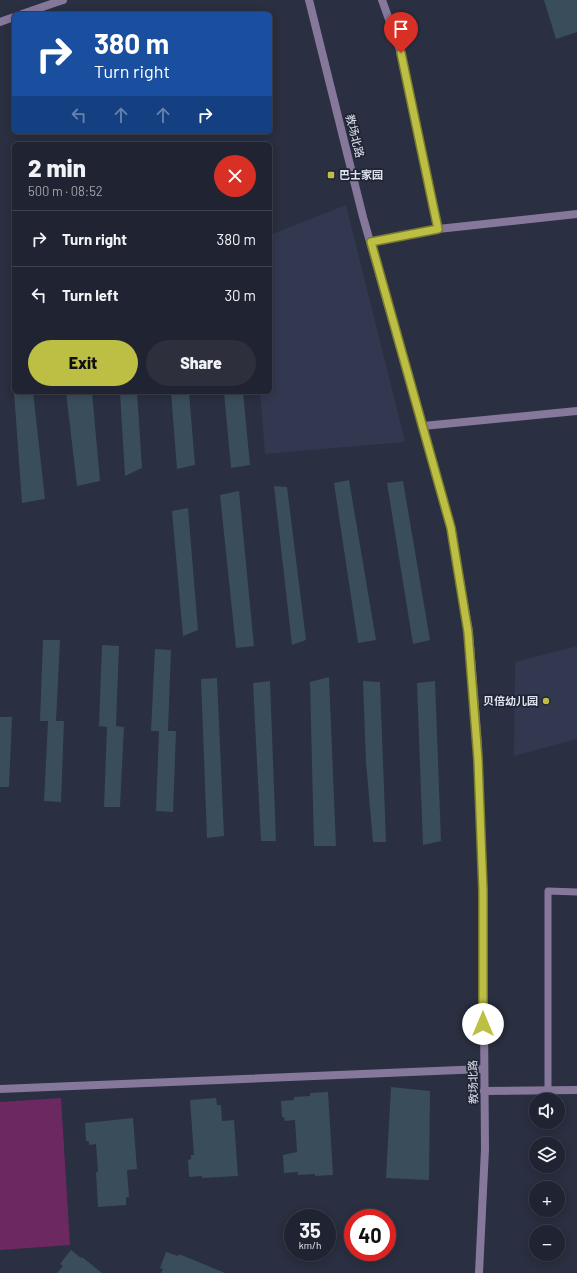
<!DOCTYPE html>
<meta charset="utf-8">
<style>
body{margin:0;font-family:Barlow,"Noto Sans SC",sans-serif;background:#2d2f3d;color:#f1f3f6;height:100vh;display:flex;flex-direction:column;font-size:15px;white-space:nowrap}
*{box-sizing:border-box;margin:0}
p{font-size:13px;color:#a2a4ab}
.icon{flex:none;width:22px;height:22px;fill:none;stroke:currentColor;stroke-width:2;stroke-linecap:round;stroke-linejoin:round}
.map{position:relative;flex:1;overflow:hidden}
.side{position:absolute;left:12px;top:142px;width:260px;height:252px;display:flex;flex-direction:column;background:#202331;border-radius:6px;box-shadow:0 2px 10px #0003,0 0 0 1px #3d404d}
.side>*{flex:none}
.top-card{position:absolute;left:12px;top:12px;width:260px;height:122px;border-radius:6px;box-shadow:0 2px 10px #0003,0 0 0 1px #3d404d;background:#1a4fa0;color:#fff;overflow:hidden}
.tools{position:absolute;left:529px;top:1093px;display:grid;gap:8px}
.tools a{display:grid;place-items:center;width:36px;height:36px;border-radius:50%;background:#202331;box-shadow:0 2px 10px #0003,0 0 0 1px #3d404d;font-size:20px}
.speed{position:absolute;left:284px;top:1209px;display:flex;gap:8px;font-size:20px;font-weight:700;text-align:center}
.speed>*{display:grid;place-content:center;width:52px;height:52px;border-radius:50%;background:#202331;box-shadow:0 2px 10px #0003,0 0 0 1px #3d404d;line-height:1}
.speed small{font-size:10px;font-weight:400}
.speed .limit{border:6px solid #d22;background:#fff;color:#111}
.pin{position:absolute;display:grid;place-items:center;width:34px;height:34px;color:#fff;margin:-41px -17px;border-radius:50% 50% 50% 0;rotate:-45deg;box-shadow:0 0 4px #0007}
.pin .icon{rotate:45deg}
.me{position:absolute;width:44px;margin:-22px;rotate:0deg;stroke-linejoin:round;filter:drop-shadow(0 0 3px #0008)}
.turn{display:flex;align-items:center;gap:14px;height:84px;padding:0 16px;font-size:18px}
.turn .icon{width:52px;height:52px;stroke-width:2.5}
.turn b{display:block;font-size:28px;line-height:34px}
.lanes{display:flex;align-items:center;height:38px;padding:0 16px;background:#0003;justify-content:center;gap:20px;direction:ltr}
.lanes .off{opacity:.35}
.round{display:grid;place-items:center;flex:none;width:42px;height:42px;border-radius:21px;background:#2d2f3d}
.head{display:flex;align-items:center;justify-content:space-between;height:68px;padding:0 16px}
h1{font-size:24px;font-weight:800;line-height:30px}
.primary-button{display:flex;gap:8px;margin-top:auto;padding:8px 16px}
.primary-button a{flex:1;height:46px;border-radius:24px;background:#bcbf43;color:#111;font-size:16px;font-weight:800;line-height:46px;text-align:center}
.primary-button a+a{background:#2d2f3d;color:#f1f3f6}
ul{padding:0;list-style:none}
li{display:flex;align-items:center;gap:12px;height:56px;padding:0 16px;border-top:1px solid #3d404d}
li div{flex:1}
li b{display:block;font-size:15px}
li em{font-style:normal}
.map>svg:first-child{display:block}
</style>
<div class="map">
<svg width="577" height="1273" viewBox="0 0 577 1273">
<rect width="100%" height="100%" fill="#2a2f41"/>
<path fill="#32384f" d="M 346,205 L 405,442 L 265,454 L 260,392 L 270,392 L 270,235 Z
M 577,646 L 577,739 L 514,756 L 515,662 Z"/>
<path fill="#6c2860" d="M 61,1098 L 70,1245 L 0,1250 L 0,1102 Z"/>
<path fill="#3a4d5a" d="M 544,0 L 577,0 L 577,32 L 556,39 Z
M 14,392 L 33,392 L 45,499 L 22,503 Z
M 66,392 L 92,392 L 100,481 L 77,486 Z
M 120,392 L 137,392 L 142,468 L 125,476 Z
M 171,392 L 189,392 L 195,465 L 177,469 Z
M 224,392 L 243,392 L 250,465 L 231,468 Z
M 349,480 L 376,640 L 358,643 L 334,483 Z
M 403,481 L 430,640 L 413,644 L 387,483 Z
M 274,486 L 287,487 L 306,640 L 292,645 Z
M 239,491 L 254,646 L 236,648 L 220,495 Z
M 188,508 L 198,630 L 183,636 L 172,511 Z
M 43,640 L 60,640 L 56,721 L 64,721 L 61,802 L 44,801 L 48,721 L 40,721 Z
M 102,645 L 119,646 L 116,726 L 124,727 L 120,807 L 104,807 L 107,727 L 99,726 Z
M 155,649 L 171,650 L 168,731 L 176,731 L 173,812 L 156,811 L 159,731 L 151,731 Z
M 329,677 L 336,846 L 314,846 L 310,682 Z
M 217,678 L 224,836 L 207,838 L 201,679 Z
M 270,681 L 276,841 L 261,841 L 253,683 Z
M 363,681 L 380,682 L 386,842 L 373,842 L 366,762 Z
M 435,681 L 441,841 L 423,845 L 417,683 Z
M 0,717 L 12,717 L 9,787 L 0,787 Z
M 391,1087 L 430,1091 L 429,1180 L 386,1178 Z
M 328,1092 L 333,1175 L 315,1176 L 315,1174 L 298,1175 L 298,1172 L 284,1173 L 283,1155 L 297,1152 L 295,1120 L 285,1121 L 284,1117 L 282,1117 L 281,1101 L 294,1100 L 294,1097 L 310,1096 L 310,1093 Z
M 216,1098 L 217,1105 L 221,1105 L 222,1121 L 234,1120 L 238,1176 L 202,1178 L 202,1176 L 189,1177 L 188,1160 L 191,1159 L 191,1155 L 194,1155 L 190,1100 Z
M 133,1118 L 137,1169 L 127,1170 L 129,1197 L 126,1197 L 126,1205 L 98,1207 L 96,1172 L 98,1172 L 96,1144 L 89,1145 L 89,1141 L 86,1141 L 85,1123 Z
M 71,1250 L 81,1258 L 82,1257 L 102,1273 L 57,1273 L 63,1266 L 60,1264 Z
M 166,1252 L 178,1256 L 179,1254 L 225,1273 L 161,1273 L 163,1269 L 160,1268 Z"/>
<g fill="none" stroke-linecap="round" stroke-linejoin="round">
<path stroke="#86789b" stroke-width="7" d="M 548,1090 L 548,891 L 577,892"/>
<path stroke="#86789b" stroke-width="8" d="M 382,0 L 401,53 L 438,229
M 371,242 L 438,229 L 577,214
M 423,426 L 577,411
M 0,1089 L 483,1069
M 484,1091 L 577,1090"/>
<path stroke="#86789b" stroke-width="8" d="M 309,0 L 363,217 L 451,528 L 469,632 L 478,745 L 483,890 L 485,1149 L 479,1273
M 22,14 L 63,0
M 0,22 L 14,17"/>
</g>
<g fill="none" stroke-linecap="round" stroke-linejoin="round">
<defs>
<path id="route" d="M 401,53 L 438,229 L 371,242 L 451,528 L 468,632 L 478,760 L 483,890 L 483,1024"/>
</defs>
<use href="#route" stroke="#7a7c2c" stroke-width="10"/>
<use href="#route" stroke="#bcbf43" stroke-width="7"/>
</g>
<g fill="#bcbf43" stroke="#202536" stroke-width="1.5">
<rect x="327" y="171" width="8" height="8" rx="2"/>
<circle cx="546" cy="701" r="4"/>
</g>
<g text-anchor="middle" stroke-width="3.5" stroke-linejoin="round" paint-order="stroke">
<g font-size="11" fill="#e0e4f0" stroke="#202536">
<text transform="translate(355 136) rotate(76)" y="4">教场北路</text>
<text transform="translate(473 1082) rotate(-91)" y="4">教场北路</text>
</g>
<g font-size="11" font-weight="bold" fill="#e0e4f0" stroke="#202536" text-anchor="start">
<text x="339" y="179">巴士家园</text>
<text x="538" y="705" text-anchor="end">贝倍幼儿园</text>
</g>
</g>
</svg>
<div class="tools">
<a><svg class="icon" aria-label="sound" viewBox="0 0 24 24"><path d="M4 9h4l5-4v14l-5-4H4zM17 9q2 3 0 6"/></svg></a>
<a><svg class="icon" aria-label="layers" viewBox="0 0 24 24"><path d="M12 4l9 5-9 5-9-5zM3 14l9 5 9-5"/></svg></a>
<a>+</a>
<a>−</a>
</div>
<div class="speed"><div>35<small>km/h</small></div><div class="limit">40</div></div>
<div class="pin" style="left:401px;top:53px;background:#d93025"><svg class="icon" aria-label="arrive" viewBox="0 0 24 24"><path d="M6 21V4h12l-3 4 3 4H6"/></svg></div>
<svg class="me" style="left:483px;top:1024px" viewBox="-20 -20 40 40"><circle r="19" fill="#fff"/><path d="M0-13L10 11 0 6-10 11z" fill="#bcbf43"/></svg>
<div class="top-card">
<div class="turn"><svg class="icon" aria-label="right" viewBox="0 0 24 24"><path d="M7 20v-9h11M14 6l5 5-5 5"/></svg><div><b>380 m</b>Turn right</div></div>
<div class="lanes"><svg class="icon off" aria-label="left" viewBox="0 0 24 24"><path d="M17 20v-9H6M10 6l-5 5 5 5"/></svg><svg class="icon off" aria-label="ahead" viewBox="0 0 24 24"><path d="M12 20V5M6 11l6-6 6 6"/></svg><svg class="icon off" aria-label="ahead" viewBox="0 0 24 24"><path d="M12 20V5M6 11l6-6 6 6"/></svg><svg class="icon" aria-label="right" viewBox="0 0 24 24"><path d="M7 20v-9h11M14 6l5 5-5 5"/></svg></div>
</div>
<section class="side">
<div class="head"><div><h1>2 min</h1><p>500 m · 08:52</p></div><a class="round" style="background:#d93025;color:#fff"><svg class="icon" aria-label="close" viewBox="0 0 24 24"><path d="M6 6l12 12M18 6L6 18"/></svg></a></div>
<ul>
<li><svg class="icon" aria-label="right" viewBox="0 0 24 24"><path d="M7 20v-9h11M14 6l5 5-5 5"/></svg><div><b>Turn right</b></div><em>380 m</em></li>
<li><svg class="icon" aria-label="left" viewBox="0 0 24 24"><path d="M17 20v-9H6M10 6l-5 5 5 5"/></svg><div><b>Turn left</b></div><em>30 m</em></li>
</ul>
<div class="primary-button"><a>Exit</a><a>Share</a></div>
</section>
</div>
